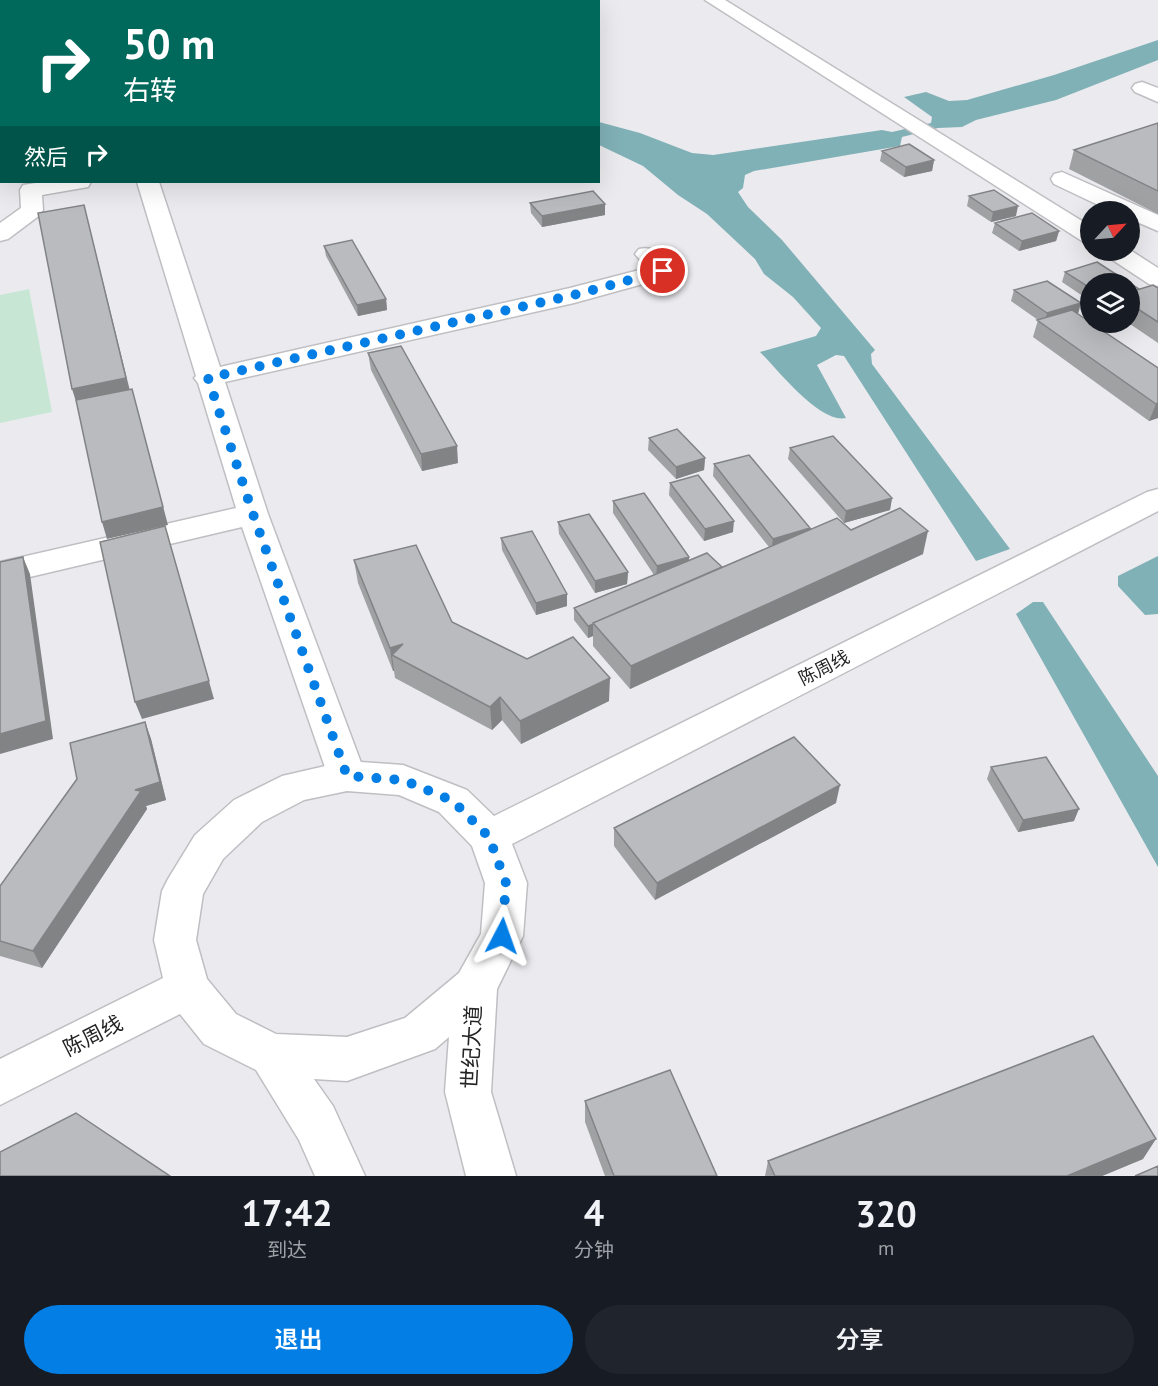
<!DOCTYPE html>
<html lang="zh">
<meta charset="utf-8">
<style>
body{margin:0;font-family:"PT Sans","Noto Sans SC",sans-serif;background:#20242c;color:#f1f3f6;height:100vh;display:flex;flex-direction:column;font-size:22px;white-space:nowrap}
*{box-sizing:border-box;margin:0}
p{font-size:20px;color:#9ea1a6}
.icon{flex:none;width:33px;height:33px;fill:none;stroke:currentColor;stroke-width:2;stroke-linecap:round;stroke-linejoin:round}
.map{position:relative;height:1176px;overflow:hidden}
.side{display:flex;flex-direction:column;background:#171b24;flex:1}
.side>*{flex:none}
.top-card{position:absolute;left:0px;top:0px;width:600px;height:183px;box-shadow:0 6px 24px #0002;background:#00695c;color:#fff;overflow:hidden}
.needle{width:39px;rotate:64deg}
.tools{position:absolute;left:1080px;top:201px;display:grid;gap:12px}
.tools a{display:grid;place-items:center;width:60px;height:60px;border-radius:50%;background:#171b24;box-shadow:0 6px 24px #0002;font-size:30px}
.pin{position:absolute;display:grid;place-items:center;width:51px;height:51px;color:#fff;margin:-26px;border:3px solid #fff;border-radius:50%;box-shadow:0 2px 6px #0007}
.me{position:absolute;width:66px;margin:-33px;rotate:4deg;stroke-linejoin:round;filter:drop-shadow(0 0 4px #0008)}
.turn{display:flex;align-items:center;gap:21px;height:126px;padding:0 24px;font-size:27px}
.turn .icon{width:78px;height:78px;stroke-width:2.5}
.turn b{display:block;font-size:42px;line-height:51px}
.then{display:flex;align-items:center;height:57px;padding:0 24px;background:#0003;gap:12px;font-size:22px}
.eta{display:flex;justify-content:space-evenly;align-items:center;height:102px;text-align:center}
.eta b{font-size:36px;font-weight:600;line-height:42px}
.action{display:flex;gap:12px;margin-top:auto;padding:12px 24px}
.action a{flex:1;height:69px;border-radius:36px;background:#037ee5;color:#fff;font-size:24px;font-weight:600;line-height:69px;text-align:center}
.action a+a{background:#20242c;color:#f1f3f6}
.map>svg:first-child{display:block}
</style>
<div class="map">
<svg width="1158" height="1176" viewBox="0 0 1158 1176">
<rect width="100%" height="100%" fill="#ebebef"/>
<path fill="#c7e6d4" d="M 29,289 L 52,412 L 0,423 L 0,295 Z"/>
<path fill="#80b1b7" d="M 1158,40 L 1158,60 L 1056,100 L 976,120 L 962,127 L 938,128 L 902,137 L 900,146 L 754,171 L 745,175 L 743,188 L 738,192 L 748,207 L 782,240 L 875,350 L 871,354 L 872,364 L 1010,549 L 976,561 L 844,356 L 836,355 L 817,365 L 846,418 C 820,424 778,370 760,352 L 816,336 L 821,328 L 793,297 L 764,274 L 755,259 L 707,214 L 678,195 L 643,166 L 599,145 L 599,122 L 640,133 L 692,153 L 713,155 L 882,130 L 892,132 L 931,123 L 932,117 L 904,97 L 926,92 L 949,101 L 967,100 L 1054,75 Z
M 1158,556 L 1158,614 L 1145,615 L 1118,586 L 1118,576 Z
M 1033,602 L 1043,602 L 1158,776 L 1158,867 L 1016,614 Z"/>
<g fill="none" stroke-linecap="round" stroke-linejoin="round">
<defs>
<path id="minor" d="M 82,0 L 98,0 L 99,2 L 82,2 Z
M 705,0 L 725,0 L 1090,226 L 1090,243 L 1082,241 Z
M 0,34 L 2,34 L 2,44 L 0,44 Z
M 1142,82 L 1158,88 L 1158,102 L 1135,92 L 1132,88 L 1135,84 Z
M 1062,172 L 1158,215 L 1158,231 L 1130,219 L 1130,212 L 1113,212 L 1054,184 L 1051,179 L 1054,174 Z
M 42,182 L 91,182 L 88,187 L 42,195 L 43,210 L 40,215 L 8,239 L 0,241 L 0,223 L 21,208 L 20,190 L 23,185 Z
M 137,182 L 159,182 L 220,367 L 570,288 L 647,268 L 635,254 L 639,249 C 656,245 666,258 675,271 L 672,276 L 574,303 L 225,382 L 268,514 L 366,776 L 360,787 L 347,791 L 334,787 L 328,776 L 242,527 L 0,584 L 0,562 L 236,508 L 198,383 L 194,378 L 196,376 Z
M 1101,250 L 1130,250 L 1158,268 L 1158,286 L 1149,284 L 1105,255 Z"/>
<path id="major" d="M 1158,489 L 1158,511 L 512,844 L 527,883 L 523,936 L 497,989 L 491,1092 L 516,1176 L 466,1176 L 445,1092 L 449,1037 L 435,1049 L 347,1081 L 314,1079 L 333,1106 L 365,1176 L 315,1176 L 299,1140 L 256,1070 L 204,1044 L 180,1014 L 0,1105 L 0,1059 L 163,978 L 154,940 L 162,891 L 168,879 L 195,835 L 234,800 L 282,776 L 347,761 L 403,765 L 467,790 L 494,816 L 1147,492 ZM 347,791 L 399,795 L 439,812 L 472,846 L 485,883 L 481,934 L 459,973 L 405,1018 L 347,1037 L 276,1034 L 236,1014 L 207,979 L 196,940 L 203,894 L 223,859 L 262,822 L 304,800 Z"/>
</defs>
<use href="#minor" stroke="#bfbfc3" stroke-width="3"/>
<use href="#major" stroke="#bfbfc3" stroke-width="3"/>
<use href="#minor" fill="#fff" fill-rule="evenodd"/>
<use href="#major" fill="#fff" fill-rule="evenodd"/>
</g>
<path fill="#a0a1a3" d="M 1158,123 L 1158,214 L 1069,169 L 1074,150 Z
M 882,151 L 934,160 L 932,171 L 904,177 L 880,161 Z
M 969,196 L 1016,216 L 991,222 L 967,206 Z
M 530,203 L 605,204 L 605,215 L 542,227 L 531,213 Z
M 995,223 L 1059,231 L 1056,241 L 1019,251 L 992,233 Z
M 324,246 L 386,299 L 387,310 L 358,316 L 326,256 Z
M 1097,262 L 1139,289 L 1153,285 L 1158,288 L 1158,343 L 1127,322 L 1130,322 L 1130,284 L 1090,284 L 1090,301 L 1062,282 L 1065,272 Z
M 1014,290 L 1078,314 L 1158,368 L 1158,418 L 1149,421 L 1033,337 L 1038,320 L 1011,301 Z
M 368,353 L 458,463 L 422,471 L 371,370 Z
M 649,438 L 705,458 L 704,470 L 676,479 L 648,450 Z
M 790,448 L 892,498 L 890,510 L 844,523 L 788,459 Z
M 714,464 L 810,530 L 851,530 L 923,554 L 630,689 L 593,646 L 593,636 L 588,638 L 574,620 L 574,608 L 654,575 L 613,513 L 613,501 L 689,557 L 689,560 L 722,567 L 769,547 L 713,476 Z
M 670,483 L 733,532 L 704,541 L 669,495 Z
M 558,522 L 628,572 L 627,584 L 595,593 L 559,534 Z
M 501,538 L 567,594 L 567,606 L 536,615 L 502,550 Z
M 354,560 L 452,622 L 609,701 L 521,744 L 502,720 L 492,730 L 395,678 L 394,671 L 393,671 L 358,583 Z
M 145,722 L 151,739 L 166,800 L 146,806 L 147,809 L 42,968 L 0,956 L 0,886 Z
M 991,767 L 1074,821 L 1018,832 L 987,779 Z
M 836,803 L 655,900 L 614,846 L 614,828 Z
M 585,1101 L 717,1176 L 605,1176 L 585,1122 Z
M 1143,1159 L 1102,1176 L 765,1176 L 768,1161 Z"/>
<path fill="#828385" d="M 0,113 L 2,113 L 2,123 L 0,123 Z
M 934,160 L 932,171 L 904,177 L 906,167 Z
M 605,204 L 605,215 L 542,227 L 542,216 Z
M 84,205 L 132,399 L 79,411 L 72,389 Z
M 1018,206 L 1016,216 L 991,222 L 993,212 Z
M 1059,231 L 1056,241 L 1019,251 L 1022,241 Z
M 386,299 L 387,310 L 358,316 L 357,305 Z
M 1081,303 L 1078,314 L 1044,324 L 1047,313 Z
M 132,389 L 168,525 L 107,539 L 102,522 Z
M 1158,403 L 1158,418 L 1149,421 L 1156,404 Z
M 457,446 L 458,463 L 422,471 L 421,454 Z
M 705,458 L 704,470 L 676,479 L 676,467 Z
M 892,498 L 890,510 L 844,523 L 846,511 Z
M 734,521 L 733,532 L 704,541 L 705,529 Z
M 165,526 L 214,699 L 142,719 L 135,702 Z
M 810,528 L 808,540 L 771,551 L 773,539 Z
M 928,531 L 923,554 L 630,689 L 631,666 Z
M 23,557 L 30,574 L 53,739 L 0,754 L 0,734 Z
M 689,557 L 688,569 L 656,578 L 657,566 Z
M 628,572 L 627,584 L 595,593 L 595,581 Z
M 567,594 L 567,606 L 536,615 L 536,603 Z
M 593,624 L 593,636 L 588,638 L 588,626 Z
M 403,644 L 392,655 L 394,671 L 393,671 L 390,648 Z
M 610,678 L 609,701 L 521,744 L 520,721 Z
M 500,697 L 502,720 L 492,730 L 490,707 Z
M 145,722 L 151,739 L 166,800 L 146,806 L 147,809 L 42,968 L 33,951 L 135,790 Z
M 840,785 L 836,803 L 655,900 L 657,883 Z
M 1079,809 L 1074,821 L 1018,832 L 1023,820 Z
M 1156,1139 L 1143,1159 L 1102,1176 L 1067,1176 Z"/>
<path fill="#babbbe" stroke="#828385" stroke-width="1.5" d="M 313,0 L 347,0 L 348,2 L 314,2 Z
M 0,86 L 2,86 L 2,113 L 0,113 Z
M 1158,123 L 1158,191 L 1074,150 Z
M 909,144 L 934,160 L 906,167 L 882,151 Z
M 994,190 L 1018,206 L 993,212 L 969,196 Z
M 593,191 L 605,204 L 542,216 L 530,203 Z
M 84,205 L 126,378 L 72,389 L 38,213 Z
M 1032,213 L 1059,231 L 1022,241 L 995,223 Z
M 352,240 L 386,299 L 357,305 L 324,246 Z
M 1097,262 L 1139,289 L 1130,292 L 1130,284 L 1090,284 L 1090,288 L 1065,272 Z
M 1047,281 L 1081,303 L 1047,313 L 1014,290 Z
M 1153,285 L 1158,288 L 1158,322 L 1130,304 L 1130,292 Z
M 1072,310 L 1158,368 L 1158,403 L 1156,404 L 1037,320 Z
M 401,346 L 457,446 L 421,454 L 368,353 Z
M 132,389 L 163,507 L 102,522 L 76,400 Z
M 677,429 L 705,458 L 676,467 L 649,438 Z
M 833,436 L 892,498 L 846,511 L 790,448 Z
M 749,455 L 810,528 L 773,539 L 714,464 Z
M 698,475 L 734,521 L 705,529 L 670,483 Z
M 644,493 L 689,557 L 657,566 L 613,501 Z
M 900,508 L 928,531 L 631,666 L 593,623 L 837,518 L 851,530 Z
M 589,514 L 628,572 L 595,581 L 558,522 Z
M 165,526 L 209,681 L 135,702 L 100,542 Z
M 532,531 L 567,594 L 536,603 L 501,538 Z
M 416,545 L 452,622 L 527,659 L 573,637 L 610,678 L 520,721 L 500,697 L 490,707 L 392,655 L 403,644 L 390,648 L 354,560 Z
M 707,553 L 722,567 L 593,623 L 594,624 L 588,626 L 574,608 Z
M 23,557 L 46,721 L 0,734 L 0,562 Z
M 145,722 L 160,782 L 135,790 L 141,791 L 33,951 L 0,941 L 0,886 L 77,779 L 70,743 Z
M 794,737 L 840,785 L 657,883 L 614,828 Z
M 1046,757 L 1079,809 L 1023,820 L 991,767 Z
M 1093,1036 L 1156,1139 L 1067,1176 L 775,1176 L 768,1161 Z
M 670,1070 L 717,1176 L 614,1176 L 585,1101 Z
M 76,1113 L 170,1176 L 0,1176 L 0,1152 Z
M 1158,1166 L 1158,1176 L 1135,1176 Z"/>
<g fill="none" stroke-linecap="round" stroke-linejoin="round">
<path stroke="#037ee5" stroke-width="10" stroke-dasharray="0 18" d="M 502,936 L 506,883 L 489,837 L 453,801 L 403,780 L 347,776 L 253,514 L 208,378 L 574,295 L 663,271"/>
</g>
<g text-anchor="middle" stroke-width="5" stroke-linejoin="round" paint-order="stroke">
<g font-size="18" fill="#242425" stroke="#fff">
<text transform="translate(824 668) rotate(-27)" y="6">陈周线</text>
</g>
<g font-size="21" fill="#242425" stroke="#fff">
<text transform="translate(93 1036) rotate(-27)" y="7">陈周线</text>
<text transform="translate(472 1047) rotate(-87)" y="7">世纪大道</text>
</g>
</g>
</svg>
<div class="tools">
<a><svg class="needle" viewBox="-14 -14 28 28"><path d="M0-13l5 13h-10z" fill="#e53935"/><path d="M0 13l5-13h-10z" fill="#9ea1a6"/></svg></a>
<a><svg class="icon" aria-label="layers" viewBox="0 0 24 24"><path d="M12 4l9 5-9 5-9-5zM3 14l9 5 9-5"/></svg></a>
</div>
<div class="pin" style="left:663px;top:271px;background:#d93025"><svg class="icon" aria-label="arrive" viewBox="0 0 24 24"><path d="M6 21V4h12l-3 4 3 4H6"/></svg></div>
<svg class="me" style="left:502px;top:936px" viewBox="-20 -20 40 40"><path d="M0-17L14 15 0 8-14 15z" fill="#037ee5" stroke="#fff" stroke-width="4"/></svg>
<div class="top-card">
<div class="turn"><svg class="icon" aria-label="right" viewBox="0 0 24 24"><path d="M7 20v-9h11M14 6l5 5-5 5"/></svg><div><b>50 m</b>右转</div></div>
<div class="then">然后<svg class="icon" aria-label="right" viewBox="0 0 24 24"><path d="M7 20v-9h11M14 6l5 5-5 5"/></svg></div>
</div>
</div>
<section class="side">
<div class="eta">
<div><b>17:42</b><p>到达</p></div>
<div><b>4</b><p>分钟</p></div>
<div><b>320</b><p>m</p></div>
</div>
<div class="action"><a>退出</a><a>分享</a></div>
</section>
